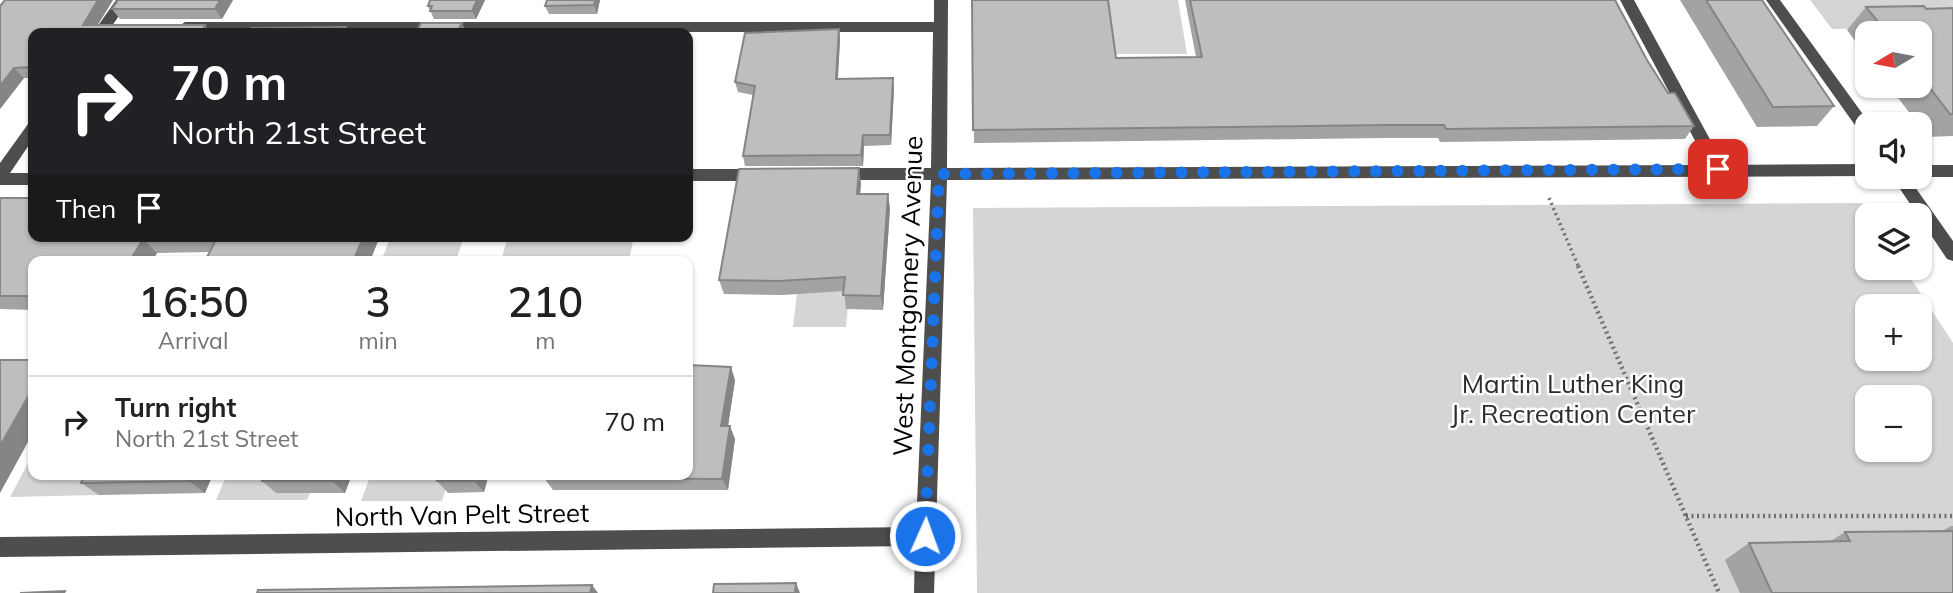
<!DOCTYPE html>
<meta charset="utf-8">
<style>
body{margin:0;font-family:Mulish,sans-serif;background:#f6f6f6;color:#202124;height:100vh;display:flex;flex-direction:column;font-size:26px;white-space:nowrap}
*{box-sizing:border-box;margin:0}
p{font-size:23px;color:#757577}
.icon{flex:none;width:38px;height:38px;fill:none;stroke:currentColor;stroke-width:2;stroke-linecap:round;stroke-linejoin:round}
.map{position:relative;flex:1;overflow:hidden}
.panel{position:absolute;left:28px;top:256px;width:665px;height:224px;display:flex;flex-direction:column;background:#fff;border-radius:14px;box-shadow:0 2px 5px #0004}
.panel>*{flex:none}
.top-card{position:absolute;left:28px;top:28px;width:665px;height:214px;border-radius:14px;box-shadow:0 2px 5px #0004;background:#202124;color:#fff;overflow:hidden}
.needle{width:46px;rotate:260deg}
.tools{position:absolute;left:1855px;top:21px;display:grid;gap:14px}
.tools a{display:grid;place-items:center;width:77px;height:77px;border-radius:14px;background:#fff;box-shadow:0 2px 5px #0004;font-size:35px}
.pin{position:absolute;display:grid;place-items:center;width:60px;height:60px;color:#fff;margin:-30px;border-radius:14px;box-shadow:0 4px 10px #0006}
.me{position:absolute;width:77px;margin:-38px;rotate:2deg;stroke-linejoin:round;filter:drop-shadow(0 0 5px #0008)}
.turn{display:flex;align-items:center;gap:24px;height:147px;padding:0 28px;font-size:32px}
.turn .icon{width:91px;height:91px;stroke-width:2.5}
.turn b{display:block;font-size:49px;line-height:60px}
.then{display:flex;align-items:center;height:66px;padding:0 28px;background:#0003;gap:14px;font-size:26px}
.eta{display:flex;justify-content:space-evenly;align-items:center;height:119px;text-align:center}
.eta b{font-size:42px;font-weight:600;line-height:49px}
ul{padding:0;list-style:none}
li{display:flex;align-items:center;gap:21px;height:91px;padding:0 28px;border-top:2px solid #e0e0e0}
li div{flex:1}
li b{display:block;font-size:26px}
li em{font-style:normal}
.map>svg:first-child{display:block}
</style>
<div class="map">
<svg width="1953" height="593" viewBox="0 0 1953 593">
<rect width="100%" height="100%" fill="#fff"/>
<path fill="#d5d5d5" fill-rule="evenodd" d="M 1107,0 L 1178,0 L 1187,54 L 1113,54 Z
M 1810,0 L 1953,0 L 1953,27 L 1832,29 Z
M 1862,203 L 1870,215 L 1867,215 L 1867,268 L 1904,268 L 1953,343 L 1953,593 L 977,593 L 973,208 ZM 1867,306 L 1920,306 L 1920,359 L 1867,359 ZM 1867,397 L 1920,397 L 1920,450 L 1867,450 Z
M 806,215 L 856,215 L 846,327 L 793,327 Z
M 391,236 L 464,236 L 456,261 L 381,261 Z
M 508,236 L 634,236 L 629,261 L 501,261 Z
M 33,454 L 33,474 L 109,474 L 98,495 L 10,497 Z
M 227,474 L 318,474 L 307,500 L 216,500 Z
M 371,474 L 450,474 L 442,501 L 361,501 Z"/>
<g fill="none" stroke-linecap="round" stroke-linejoin="round">
<path stroke="#707070" stroke-width="3.5" stroke-dasharray="2 3.5" stroke-linecap="butt" d="M 1549,198 L 1579,268"/>
<path stroke="#707070" stroke-width="4.5" stroke-dasharray="2 3.5" stroke-linecap="butt" d="M 1578,266 L 1719,593
M 1686,516 L 1953,516"/>
<path fill="#4e4e4e" fill-rule="evenodd" d="M 116,0 L 130,0 L 107,33 L 93,33 Z
M 934,0 L 948,0 L 947,168 L 1708,165 L 1620,0 L 1634,0 L 1724,165 L 1867,164 L 1867,176 L 947,180 L 934,593 L 914,593 L 915,546 L 0,557 L 0,537 L 916,527 L 931,180 L 838,180 L 830,174 L 838,168 L 931,168 L 933,32 L 185,32 L 178,27 L 185,22 L 934,22 Z
M 1766,0 L 1780,0 L 1870,124 L 1867,124 L 1867,137 L 1862,135 Z
M 33,122 L 33,139 L 10,173 L 33,173 L 33,185 L 0,185 L 0,163 L 28,124 Z
M 1920,165 L 1953,165 L 1953,177 L 1919,177 Z
M 688,169 L 761,169 L 769,175 L 761,181 L 688,181 Z
M 1892,177 L 1908,177 L 1953,241 L 1953,261 L 1947,259 Z"/>
</g>
<path fill="#a3a3a3" d="M 5,0 L 113,0 L 98,25 L 33,33 L 33,78 L 24,78 L 0,109 L 0,6 Z
M 233,0 L 222,19 L 120,19 L 112,9 Z
M 485,0 L 476,19 L 434,19 L 428,6 Z
M 547,0 L 600,0 L 597,14 L 549,14 L 545,6 Z
M 972,0 L 1116,58 L 1196,57 L 1185,0 L 1615,0 L 1647,60 L 1668,93 L 1694,126 L 1685,139 L 1440,142 L 1438,138 L 1383,138 L 974,143 Z
M 1680,0 L 1762,0 L 1834,106 L 1817,126 L 1757,127 Z
M 1866,7 L 1953,8 L 1953,136 L 1927,137 L 1920,127 L 1920,124 L 1918,124 L 1889,86 L 1920,86 L 1920,33 L 1867,33 L 1867,57 L 1847,30 Z
M 839,29 L 840,40 L 838,79 L 894,89 L 891,145 L 864,146 L 863,166 L 745,166 L 743,156 L 753,95 L 738,92 L 735,82 Z
M 861,183 L 860,194 L 890,208 L 883,310 L 846,309 L 844,291 L 783,295 L 724,294 L 719,280 Z
M 0,198 L 33,236 L 380,236 L 370,261 L 209,252 L 157,253 L 152,261 L 33,261 L 33,310 L 0,309 Z
M 735,380 L 728,426 L 735,439 L 728,490 L 553,490 L 544,478 Z
M 85,474 L 213,474 L 205,493 L 99,495 L 81,483 Z
M 352,474 L 345,493 L 276,493 L 262,481 Z
M 489,474 L 484,492 L 448,493 L 437,481 Z
M 1951,526 L 1953,526 L 1953,593 L 1740,593 L 1725,560 L 1749,543 L 1829,542 L 1845,532 L 1942,531 Z"/>
<path fill="#858585" d="M 98,0 L 113,0 L 92,33 L 83,25 Z
M 220,0 L 233,0 L 222,19 L 215,9 Z
M 477,0 L 485,0 L 476,19 L 472,11 Z
M 595,0 L 600,0 L 597,14 L 594,5 Z
M 462,23 L 467,33 L 458,30 Z
M 205,25 L 211,33 L 201,33 Z
M 346,27 L 349,33 L 343,33 Z
M 839,29 L 840,40 L 837,89 L 836,79 Z
M 14,68 L 24,78 L 0,109 L 0,86 Z
M 893,78 L 894,89 L 891,145 L 890,135 Z
M 863,135 L 864,146 L 863,166 L 861,155 Z
M 859,168 L 861,183 L 859,208 L 857,194 Z
M 888,194 L 890,208 L 883,310 L 881,296 Z
M 364,236 L 380,236 L 370,261 L 353,261 Z
M 143,239 L 157,253 L 152,261 L 130,261 Z
M 731,367 L 735,380 L 726,439 L 721,426 Z
M 33,388 L 33,433 L 0,493 L 0,446 Z
M 730,426 L 735,439 L 728,490 L 722,479 Z
M 192,474 L 213,474 L 205,493 L 189,481 Z
M 335,474 L 352,474 L 345,493 L 332,481 Z
M 476,474 L 489,474 L 484,492 L 474,481 Z
M 796,583 L 800,593 L 795,593 Z
M 592,585 L 598,593 L 590,593 Z"/>
<path fill="#bebebe" stroke="#858585" stroke-width="2" d="M 5,0 L 98,0 L 83,25 L 205,25 L 201,33 L 33,33 L 33,67 L 14,68 L 0,86 L 0,6 Z
M 118,0 L 220,0 L 215,9 L 112,9 Z
M 430,0 L 477,0 L 472,11 L 430,11 L 432,6 L 428,6 Z
M 547,0 L 595,0 L 594,5 L 545,6 Z
M 972,0 L 1108,0 L 1116,58 L 1202,57 L 1190,0 L 1615,0 L 1647,60 L 1668,93 L 1675,93 L 1694,126 L 1446,129 L 1444,125 L 1388,125 L 973,130 Z
M 1706,0 L 1762,0 L 1834,106 L 1773,107 Z
M 1924,6 L 1926,9 L 1953,8 L 1953,114 L 1950,114 L 1920,75 L 1920,33 L 1887,33 L 1866,7 Z
M 421,23 L 462,23 L 458,30 L 513,30 L 512,33 L 416,33 Z
M 346,27 L 343,33 L 247,33 L 251,28 Z
M 674,29 L 674,33 L 571,33 L 571,32 Z
M 839,29 L 836,79 L 893,78 L 890,135 L 863,135 L 861,155 L 743,156 L 755,86 L 735,82 L 745,33 Z
M 859,168 L 857,194 L 888,194 L 881,296 L 843,295 L 845,277 L 779,281 L 719,280 L 739,169 Z
M 0,198 L 33,198 L 33,236 L 364,236 L 353,261 L 205,261 L 217,238 L 143,239 L 130,261 L 33,261 L 33,296 L 0,296 Z
M 0,360 L 33,360 L 33,388 L 0,446 Z
M 688,365 L 731,367 L 721,426 L 730,426 L 722,479 L 544,478 L 545,474 L 688,474 Z
M 85,474 L 192,474 L 189,481 L 81,483 Z
M 264,474 L 335,474 L 332,481 L 262,481 Z
M 439,474 L 476,474 L 474,481 L 437,481 Z
M 1953,531 L 1953,593 L 1772,593 L 1749,543 L 1850,541 L 1845,532 Z
M 796,583 L 795,593 L 713,593 L 714,584 Z
M 592,585 L 590,593 L 257,593 L 258,590 Z
M 65,591 L 64,593 L 20,593 Z"/>
<g fill="none" stroke-linecap="round" stroke-linejoin="round">
<path stroke="#1a73e8" stroke-width="12" stroke-dasharray="0 21.6" d="M 925,536 L 939,174 L 1718,169"/>
</g>
<g text-anchor="middle" stroke-width="5" stroke-linejoin="round" paint-order="stroke">
<g font-size="26" fill="#000" stroke="#fff">
<text transform="translate(908 296) rotate(-88)" y="9">West Montgomery Avenue</text>
<text transform="translate(462 515) rotate(-1)" y="9">North Van Pelt Street</text>
</g>
<g font-size="26" fill="#2c2c2c" stroke="#fff">
<text x="1573" y="393">Martin Luther King<tspan x="1573" dy="30">Jr. Recreation Center</tspan></text>
</g>
</g>
</svg>
<div class="tools">
<a><svg class="needle" viewBox="-14 -14 28 28"><path d="M0-13l5 13h-10z" fill="#e53935"/><path d="M0 13l5-13h-10z" fill="#757577"/></svg></a>
<a><svg class="icon" aria-label="sound" viewBox="0 0 24 24"><path d="M4 9h4l5-4v14l-5-4H4zM17 9q2 3 0 6"/></svg></a>
<a><svg class="icon" aria-label="layers" viewBox="0 0 24 24"><path d="M12 4l9 5-9 5-9-5zM3 14l9 5 9-5"/></svg></a>
<a>+</a>
<a>−</a>
</div>
<div class="pin" style="left:1718px;top:169px;background:#d93025"><svg class="icon" aria-label="arrive" viewBox="0 0 24 24"><path d="M6 21V4h12l-3 4 3 4H6"/></svg></div>
<svg class="me" style="left:925px;top:536px" viewBox="-20 -20 40 40"><circle r="17" fill="#1a73e8" stroke="#fff" stroke-width="3"/><path d="M0-11L8 9 0 5-8 9z" fill="#fff"/></svg>
<div class="top-card">
<div class="turn"><svg class="icon" aria-label="right" viewBox="0 0 24 24"><path d="M7 20v-9h11M14 6l5 5-5 5"/></svg><div><b>70 m</b>North 21st Street</div></div>
<div class="then">Then<svg class="icon" aria-label="arrive" viewBox="0 0 24 24"><path d="M6 21V4h12l-3 4 3 4H6"/></svg></div>
</div>
<section class="panel">
<div class="eta">
<div><b>16:50</b><p>Arrival</p></div>
<div><b>3</b><p>min</p></div>
<div><b>210</b><p>m</p></div>
</div>
<ul>
<li><svg class="icon" aria-label="right" viewBox="0 0 24 24"><path d="M7 20v-9h11M14 6l5 5-5 5"/></svg><div><b>Turn right</b><p>North 21st Street</p></div><em>70 m</em></li>
</ul>
</section>
</div>
